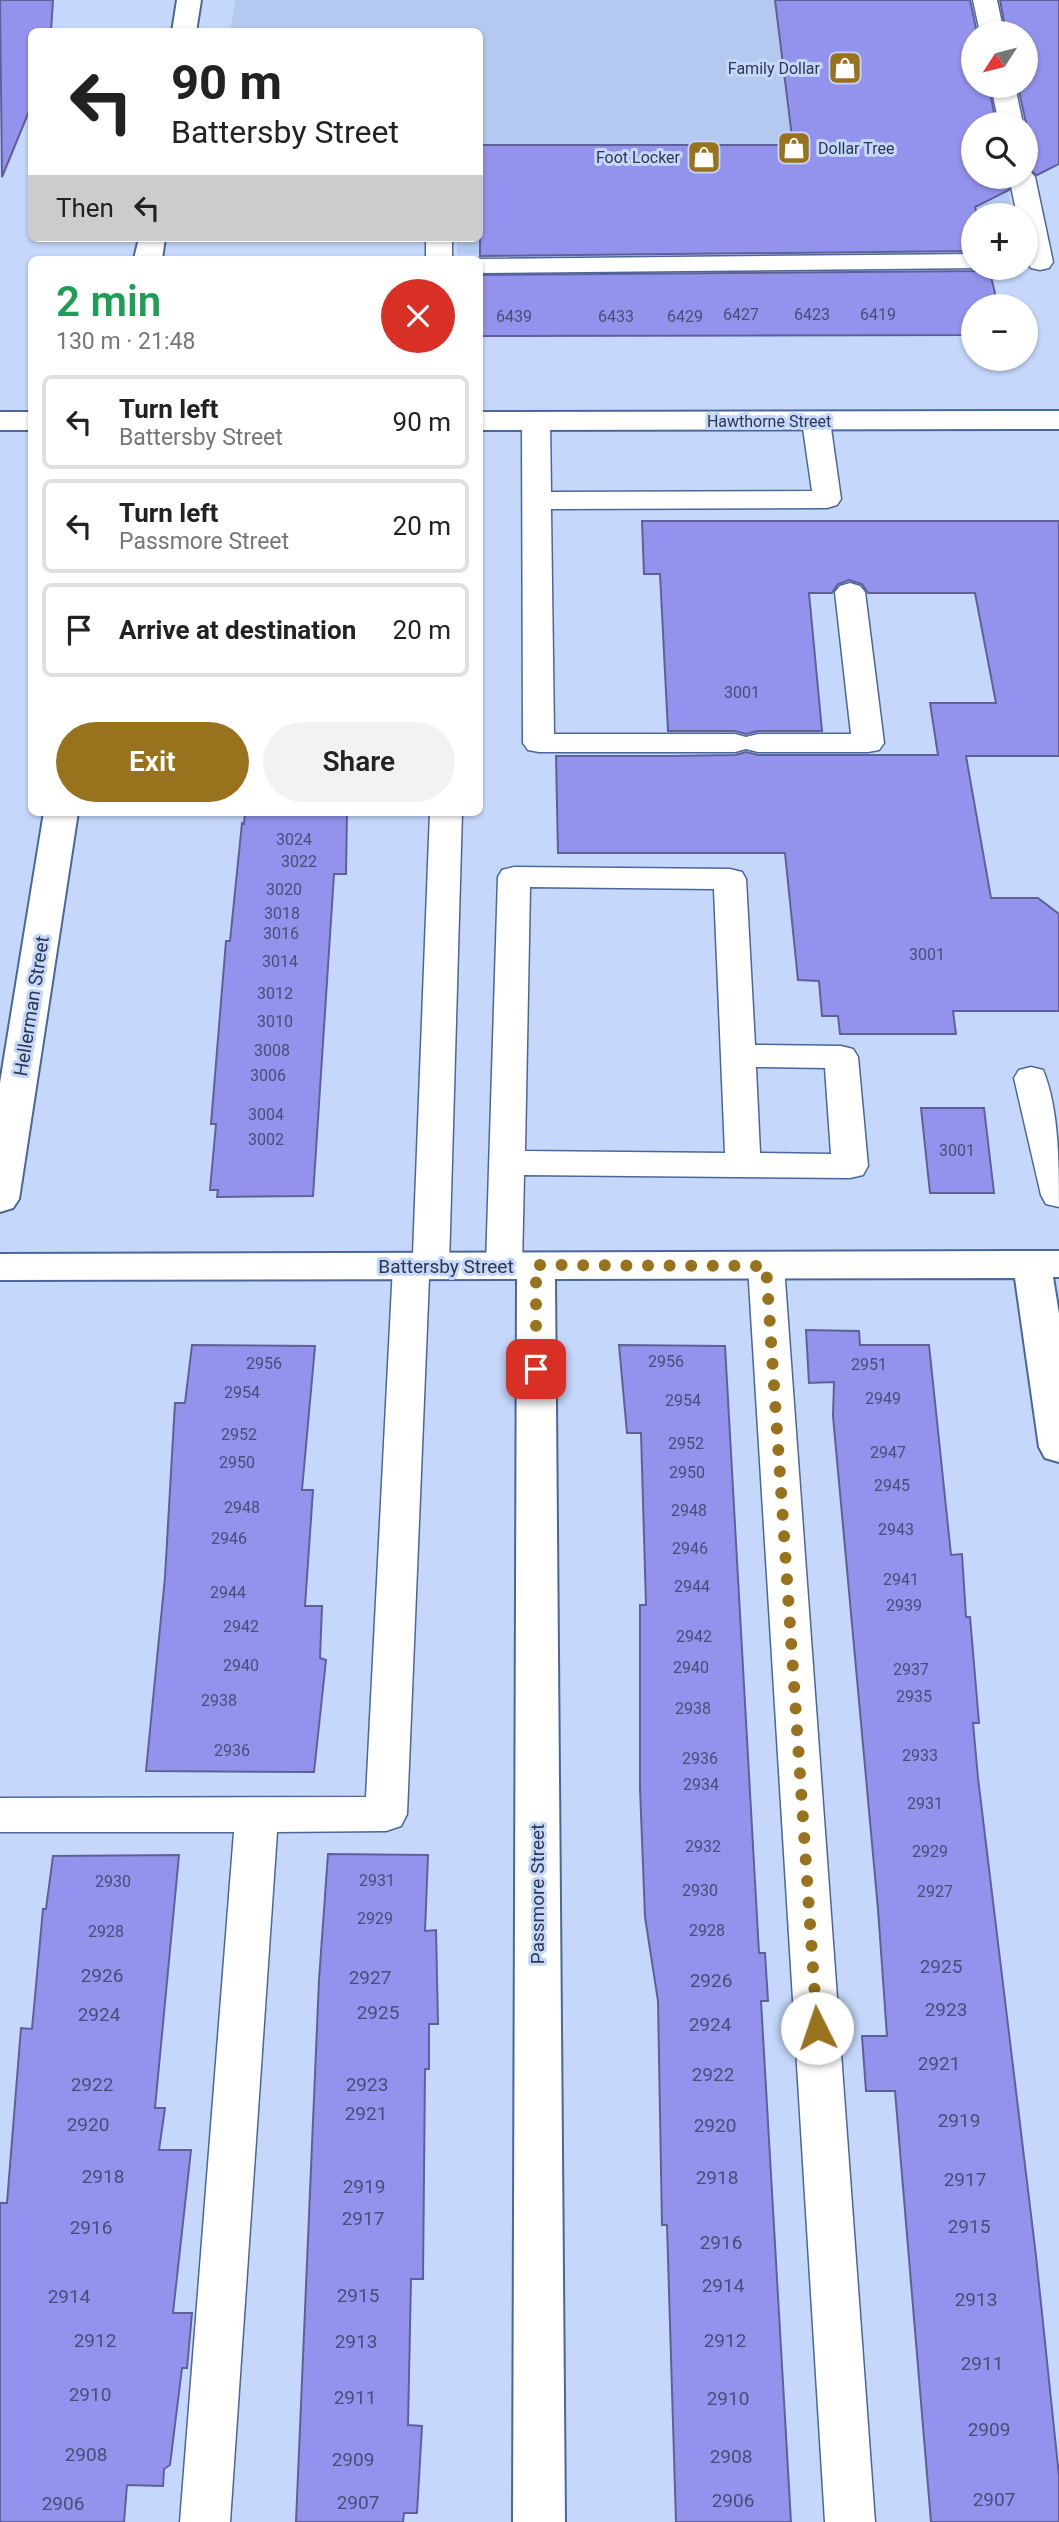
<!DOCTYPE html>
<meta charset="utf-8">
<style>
body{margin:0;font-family:Roboto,sans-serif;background:#f2f2f2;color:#222;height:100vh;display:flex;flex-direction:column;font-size:26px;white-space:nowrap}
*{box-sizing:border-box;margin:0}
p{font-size:23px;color:#767676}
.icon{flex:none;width:38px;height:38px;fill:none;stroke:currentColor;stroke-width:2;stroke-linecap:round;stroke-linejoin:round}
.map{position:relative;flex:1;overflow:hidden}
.panel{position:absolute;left:28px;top:256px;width:455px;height:560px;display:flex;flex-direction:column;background:#fff;border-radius:10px;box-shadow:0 2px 5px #0004}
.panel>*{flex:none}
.banner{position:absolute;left:28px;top:28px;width:455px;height:214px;border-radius:10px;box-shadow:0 2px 5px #0004;background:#fff;color:#222;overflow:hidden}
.needle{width:46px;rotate:234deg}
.controls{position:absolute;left:961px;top:21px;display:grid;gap:14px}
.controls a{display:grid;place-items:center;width:77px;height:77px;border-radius:50%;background:#fff;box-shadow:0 2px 5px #0004;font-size:35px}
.pin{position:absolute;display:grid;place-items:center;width:60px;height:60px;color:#fff;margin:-30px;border-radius:14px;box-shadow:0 4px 10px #0006}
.me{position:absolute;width:77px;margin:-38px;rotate:356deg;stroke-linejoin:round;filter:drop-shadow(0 0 5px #0008)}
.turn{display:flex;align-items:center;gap:24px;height:147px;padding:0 28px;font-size:32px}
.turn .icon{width:91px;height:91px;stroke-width:2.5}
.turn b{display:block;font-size:49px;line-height:60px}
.then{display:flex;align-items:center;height:66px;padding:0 28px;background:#0003;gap:14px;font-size:26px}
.round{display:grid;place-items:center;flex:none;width:74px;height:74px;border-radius:37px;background:#f2f2f2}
.overview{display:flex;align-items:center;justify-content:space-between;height:119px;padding:0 28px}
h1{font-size:42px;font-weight:600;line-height:52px;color:#1e9e55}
.button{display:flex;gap:14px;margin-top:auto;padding:14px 28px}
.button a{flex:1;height:80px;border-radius:42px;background:#98721d;color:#fff;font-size:28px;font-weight:600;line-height:80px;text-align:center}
.button a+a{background:#f2f2f2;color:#222}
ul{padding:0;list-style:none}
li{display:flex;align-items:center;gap:21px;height:94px;margin:0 14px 10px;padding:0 14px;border:4px solid #e0e0e0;border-radius:10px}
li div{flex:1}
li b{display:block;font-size:26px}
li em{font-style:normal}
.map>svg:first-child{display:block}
</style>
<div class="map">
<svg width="1059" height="2522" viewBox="0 0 1059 2522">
<rect width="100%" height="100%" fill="#c5d8fc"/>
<path fill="#b4c9ef" d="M 235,0 L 968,0 L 975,33 L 973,86 L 986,86 L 994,124 L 973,124 L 973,177 L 1005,177 L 1013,215 L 973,215 L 973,252 L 457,254 L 457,238 L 480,238 L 480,32 L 230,32 Z"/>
<path fill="#9393ed" stroke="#606099" stroke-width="2" d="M 0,0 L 53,0 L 51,32 L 32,32 L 32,104 L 2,177 Z
M 775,0 L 970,0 L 977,33 L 973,33 L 973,86 L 989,86 L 996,124 L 973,124 L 973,177 L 1007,177 L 1009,190 L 975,207 L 977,215 L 973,215 L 973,251 L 480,256 L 480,145 L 793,145 Z
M 1000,0 L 1059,0 L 1059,164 L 1037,175 L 1026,168 L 1026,123 L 1018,86 L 1026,86 L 1026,33 L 1006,33 Z
M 984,268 L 989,268 L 998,306 L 973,306 L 973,335 L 480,336 L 480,275 L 981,271 Z
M 642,521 L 1059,521 L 1059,756 L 966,756 L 991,898 L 1038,898 L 1059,914 L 1059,1011 L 953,1011 L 956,1034 L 840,1034 L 838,1016 L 822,1016 L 819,981 L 798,980 L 785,853 L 558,853 L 556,756 L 669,756 L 735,755 L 746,752 L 758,755 L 938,755 L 930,703 L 996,703 L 975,593 L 868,593 L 862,584 L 849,580 L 838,584 L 832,593 L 809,593 L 822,731 L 758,731 L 746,734 L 735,731 L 668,731 L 660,574 L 644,574 Z
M 245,812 L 347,812 L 346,874 L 334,874 L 313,1196 L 217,1197 L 218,1190 L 210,1190 L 216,1124 L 211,1124 L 226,941 L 230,941 L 242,823 L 244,824 Z
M 921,1108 L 984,1108 L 994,1193 L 930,1193 Z
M 806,1330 L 859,1331 L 860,1345 L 929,1345 L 951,1555 L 962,1554 L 966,1617 L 970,1617 L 979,1723 L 973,1723 L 978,1778 L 1036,2256 L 1059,2476 L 1059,2522 L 931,2522 L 895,2091 L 866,2091 L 862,2036 L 887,2036 L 878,1909 L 833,1416 L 834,1382 L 809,1383 Z
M 192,1345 L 315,1346 L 302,1490 L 313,1490 L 305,1606 L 322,1606 L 320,1658 L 326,1660 L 314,1772 L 146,1771 L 165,1577 L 175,1403 L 185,1403 Z
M 619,1345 L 725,1346 L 759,1953 L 765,1953 L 768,2001 L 761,2001 L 791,2522 L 676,2522 L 667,2225 L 662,2225 L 658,2001 L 645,1917 L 640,1788 L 640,1605 L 646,1605 L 641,1433 L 627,1433 Z
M 328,1854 L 428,1855 L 425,1931 L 436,1930 L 438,2024 L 429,2024 L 429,2069 L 425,2069 L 423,2279 L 411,2279 L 408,2425 L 422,2426 L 417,2513 L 404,2513 L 403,2522 L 296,2522 L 319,1980 Z
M 179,1855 L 155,2108 L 165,2108 L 159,2150 L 191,2150 L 173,2313 L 192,2313 L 187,2368 L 182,2368 L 170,2465 L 164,2469 L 163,2486 L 127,2485 L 124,2522 L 0,2522 L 0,2203 L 7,2203 L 21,2028 L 32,2029 L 43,1909 L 46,1909 L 53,1856 Z"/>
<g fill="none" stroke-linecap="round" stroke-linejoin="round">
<defs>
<path id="service" d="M 973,0 L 997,0 L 1004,33 L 980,33 Z
M 991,86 L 1015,86 L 1023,124 L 999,124 Z
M 1026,170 L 1031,172 L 1035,177 L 1053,262 L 1049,268 L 1040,270 L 1031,268 L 1027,262 L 1026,215 L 1017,215 L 1009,177 L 1026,177 Z
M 426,238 L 452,238 L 452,259 L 426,259 Z
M 973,254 L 973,268 L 981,268 L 480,273 L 480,259 L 473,259 Z
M 536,413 L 546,415 L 550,421 L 551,492 L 812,491 L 802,421 L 806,415 L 816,413 L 826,415 L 830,421 L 841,499 L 837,505 L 827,508 L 551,509 L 554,734 L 735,734 L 746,737 L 758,734 L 851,734 L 835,592 L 840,586 L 850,583 L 860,586 L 865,592 L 884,743 L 879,750 L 868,752 L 758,752 L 746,749 L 735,752 L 539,752 L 528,750 L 523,743 L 522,421 L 526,415 Z
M 430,812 L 462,812 L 449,1266 L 444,1275 L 429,1278 L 407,1814 L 401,1826 L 386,1831 L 277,1832 L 230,2522 L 180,2522 L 234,1832 L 0,1832 L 0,1798 L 366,1797 L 393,1266 L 398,1257 L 413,1254 Z
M 514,867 L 730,869 L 742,872 L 746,879 L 755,1045 L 841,1046 L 853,1049 L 858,1057 L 868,1166 L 863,1175 L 850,1178 L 524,1175 L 522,1266 L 517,1275 L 504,1279 L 491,1275 L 486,1266 L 498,877 L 502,870 ZM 530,887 L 714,889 L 725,1153 L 525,1151 ZM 756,1067 L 825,1068 L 831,1154 L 760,1153 Z
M 1031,1067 L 1043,1070 C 1059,1108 1059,1164 1059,1207 L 1046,1204 L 1041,1195 L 1014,1078 L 1019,1070 Z
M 766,1253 L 779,1257 L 784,1266 L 875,2522 L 825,2522 L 748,1266 L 753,1257 Z"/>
<path id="minor" d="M 177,0 L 201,0 L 196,32 L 172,32 Z
M 139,238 L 165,238 L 162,259 L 134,259 Z
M 1059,411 L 1059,429 L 480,430 L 480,412 Z
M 0,412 L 32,412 L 32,430 L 0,430 Z
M 44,812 L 78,812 L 19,1199 L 13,1208 L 0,1212 L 0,1083 Z
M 1059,1251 L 1059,1277 L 1053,1277 L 1059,1314 L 1059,1462 L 1045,1458 L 1039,1447 L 1015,1278 L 555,1279 L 565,2522 L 513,2522 L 517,1279 L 0,1280 L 0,1254 Z"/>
</defs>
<use href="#service" stroke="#4b669a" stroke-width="3"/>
<use href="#minor" stroke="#4b669a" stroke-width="4"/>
<use href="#service" fill="#fff" fill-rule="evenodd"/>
<use href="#minor" fill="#fff" fill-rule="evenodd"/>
</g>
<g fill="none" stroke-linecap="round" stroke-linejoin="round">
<path stroke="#98721d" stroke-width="12" stroke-dasharray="0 21.6" d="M 536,1369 L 536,1265 L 766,1266 L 817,2028"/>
</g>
<defs>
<symbol id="shop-square" viewBox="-11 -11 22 22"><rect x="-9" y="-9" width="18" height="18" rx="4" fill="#98721d" stroke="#c5d8fc"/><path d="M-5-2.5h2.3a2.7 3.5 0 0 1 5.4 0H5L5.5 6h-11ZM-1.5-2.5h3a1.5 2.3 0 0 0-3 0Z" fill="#fff"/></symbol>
</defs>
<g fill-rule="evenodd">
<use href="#shop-square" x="826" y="49" width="38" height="38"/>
<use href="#shop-square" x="775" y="129" width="38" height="38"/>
<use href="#shop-square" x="685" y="138" width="38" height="38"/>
</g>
<g text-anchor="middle" stroke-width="6" stroke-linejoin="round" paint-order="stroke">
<g font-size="16" fill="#2c3850" stroke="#c5d8fc" text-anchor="end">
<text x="820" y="74">Family Dollar</text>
<text x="818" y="154" text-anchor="start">Dollar Tree</text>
<text x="680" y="163">Foot Locker</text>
</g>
<g font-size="16" fill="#464f77">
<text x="741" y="320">6427</text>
<text x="812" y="320">6423</text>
<text x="878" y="320">6419</text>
<text x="514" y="322">6439</text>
<text x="616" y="322">6433</text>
<text x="685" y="322">6429</text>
<text x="742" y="698">3001</text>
<text x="294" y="845">3024</text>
<text x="299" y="867">3022</text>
<text x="284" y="895">3020</text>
<text x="282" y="919">3018</text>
<text x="281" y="939">3016</text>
<text x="927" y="960">3001</text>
<text x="280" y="967">3014</text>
<text x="275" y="999">3012</text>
<text x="275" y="1027">3010</text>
<text x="272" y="1056">3008</text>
<text x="268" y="1081">3006</text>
<text x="266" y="1120">3004</text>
<text x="266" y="1145">3002</text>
<text x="957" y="1156">3001</text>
<text x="666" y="1367">2956</text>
<text x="264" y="1369">2956</text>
<text x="869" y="1370">2951</text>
<text x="242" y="1398">2954</text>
<text x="883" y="1404">2949</text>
<text x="683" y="1406">2954</text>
<text x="239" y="1440">2952</text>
<text x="686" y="1449">2952</text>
<text x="888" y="1458">2947</text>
<text x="237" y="1468">2950</text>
<text x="687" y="1478">2950</text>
<text x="892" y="1491">2945</text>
<text x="242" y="1513">2948</text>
<text x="689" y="1516">2948</text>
<text x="896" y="1535">2943</text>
<text x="229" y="1544">2946</text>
<text x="690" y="1554">2946</text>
<text x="901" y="1585">2941</text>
<text x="692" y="1592">2944</text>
<text x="228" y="1598">2944</text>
<text x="904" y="1611">2939</text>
<text x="241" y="1632">2942</text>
<text x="694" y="1642">2942</text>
<text x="241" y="1671">2940</text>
<text x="691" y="1673">2940</text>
<text x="911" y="1675">2937</text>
<text x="914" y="1702">2935</text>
<text x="219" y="1706">2938</text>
<text x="693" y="1714">2938</text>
<text x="232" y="1756">2936</text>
<text x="920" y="1761">2933</text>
<text x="700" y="1764">2936</text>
<text x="701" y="1790">2934</text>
<text x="925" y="1809">2931</text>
<text x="703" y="1852">2932</text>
<text x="930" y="1857">2929</text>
<text x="377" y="1886">2931</text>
<text x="113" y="1887">2930</text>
<text x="700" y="1896">2930</text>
<text x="935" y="1897">2927</text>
<text x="375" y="1924">2929</text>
<text x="707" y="1936">2928</text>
<text x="106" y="1937">2928</text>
</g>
<g font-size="16" fill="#2c3850" stroke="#c5d8fc">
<text x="769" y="427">Hawthorne Street</text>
</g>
<g font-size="19" fill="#2c3850" stroke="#c5d8fc">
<text transform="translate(31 1006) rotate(-81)" y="7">Hellerman Street</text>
<text x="446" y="1273">Battersby Street</text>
<text transform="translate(537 1894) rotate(-90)" y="7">Passmore Street</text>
</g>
<g font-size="19" fill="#464f77">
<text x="941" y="1973">2925</text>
<text x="102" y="1982">2926</text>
<text x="370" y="1984">2927</text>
<text x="711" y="1987">2926</text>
<text x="946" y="2016">2923</text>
<text x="378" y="2019">2925</text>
<text x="99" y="2021">2924</text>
<text x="710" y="2031">2924</text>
<text x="939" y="2070">2921</text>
<text x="713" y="2081">2922</text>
<text x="92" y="2091">2922</text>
<text x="367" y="2091">2923</text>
<text x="366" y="2120">2921</text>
<text x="959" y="2127">2919</text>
<text x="88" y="2131">2920</text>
<text x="715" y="2132">2920</text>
<text x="103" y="2183">2918</text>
<text x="717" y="2184">2918</text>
<text x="965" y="2186">2917</text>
<text x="364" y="2193">2919</text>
<text x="363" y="2225">2917</text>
<text x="969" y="2233">2915</text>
<text x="91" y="2234">2916</text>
<text x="721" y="2249">2916</text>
<text x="723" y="2292">2914</text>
<text x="358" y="2302">2915</text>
<text x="69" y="2303">2914</text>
<text x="976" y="2306">2913</text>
<text x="95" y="2347">2912</text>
<text x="725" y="2347">2912</text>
<text x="356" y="2348">2913</text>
<text x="982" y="2370">2911</text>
<text x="90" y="2401">2910</text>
<text x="355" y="2404">2911</text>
<text x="728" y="2405">2910</text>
<text x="989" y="2436">2909</text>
<text x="86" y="2461">2908</text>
<text x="731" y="2463">2908</text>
<text x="353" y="2466">2909</text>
<text x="994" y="2506">2907</text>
<text x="733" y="2507">2906</text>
<text x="358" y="2509">2907</text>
<text x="63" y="2510">2906</text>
</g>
</g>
</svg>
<div class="controls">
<a><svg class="needle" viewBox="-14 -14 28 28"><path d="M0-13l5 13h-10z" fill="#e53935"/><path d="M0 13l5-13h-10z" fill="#767676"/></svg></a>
<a><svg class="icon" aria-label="search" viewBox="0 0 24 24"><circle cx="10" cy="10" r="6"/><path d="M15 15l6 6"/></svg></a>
<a>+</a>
<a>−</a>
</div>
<div class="pin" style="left:536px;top:1369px;background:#d93025"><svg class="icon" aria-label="arrive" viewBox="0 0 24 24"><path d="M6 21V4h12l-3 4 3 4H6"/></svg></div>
<svg class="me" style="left:817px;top:2028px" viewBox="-20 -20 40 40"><circle r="19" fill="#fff"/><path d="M0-13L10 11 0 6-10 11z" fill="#98721d"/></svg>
<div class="banner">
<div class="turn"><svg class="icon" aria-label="left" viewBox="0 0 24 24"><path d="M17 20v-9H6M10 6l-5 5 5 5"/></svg><div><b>90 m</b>Battersby Street</div></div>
<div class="then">Then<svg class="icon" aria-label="left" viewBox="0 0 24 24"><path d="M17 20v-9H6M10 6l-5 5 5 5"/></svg></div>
</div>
<section class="panel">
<div class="overview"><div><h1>2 min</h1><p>130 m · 21:48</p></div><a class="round" style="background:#d93025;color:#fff"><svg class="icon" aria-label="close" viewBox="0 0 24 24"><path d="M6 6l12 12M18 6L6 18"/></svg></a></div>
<ul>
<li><svg class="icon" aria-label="left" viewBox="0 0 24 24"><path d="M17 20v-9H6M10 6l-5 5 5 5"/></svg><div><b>Turn left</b><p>Battersby Street</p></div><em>90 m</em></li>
<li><svg class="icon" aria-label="left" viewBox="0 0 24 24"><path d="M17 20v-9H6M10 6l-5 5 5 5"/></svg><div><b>Turn left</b><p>Passmore Street</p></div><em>20 m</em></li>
<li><svg class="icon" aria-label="arrive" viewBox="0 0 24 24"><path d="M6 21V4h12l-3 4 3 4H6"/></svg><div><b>Arrive at destination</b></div><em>20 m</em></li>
</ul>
<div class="button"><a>Exit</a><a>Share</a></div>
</section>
</div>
